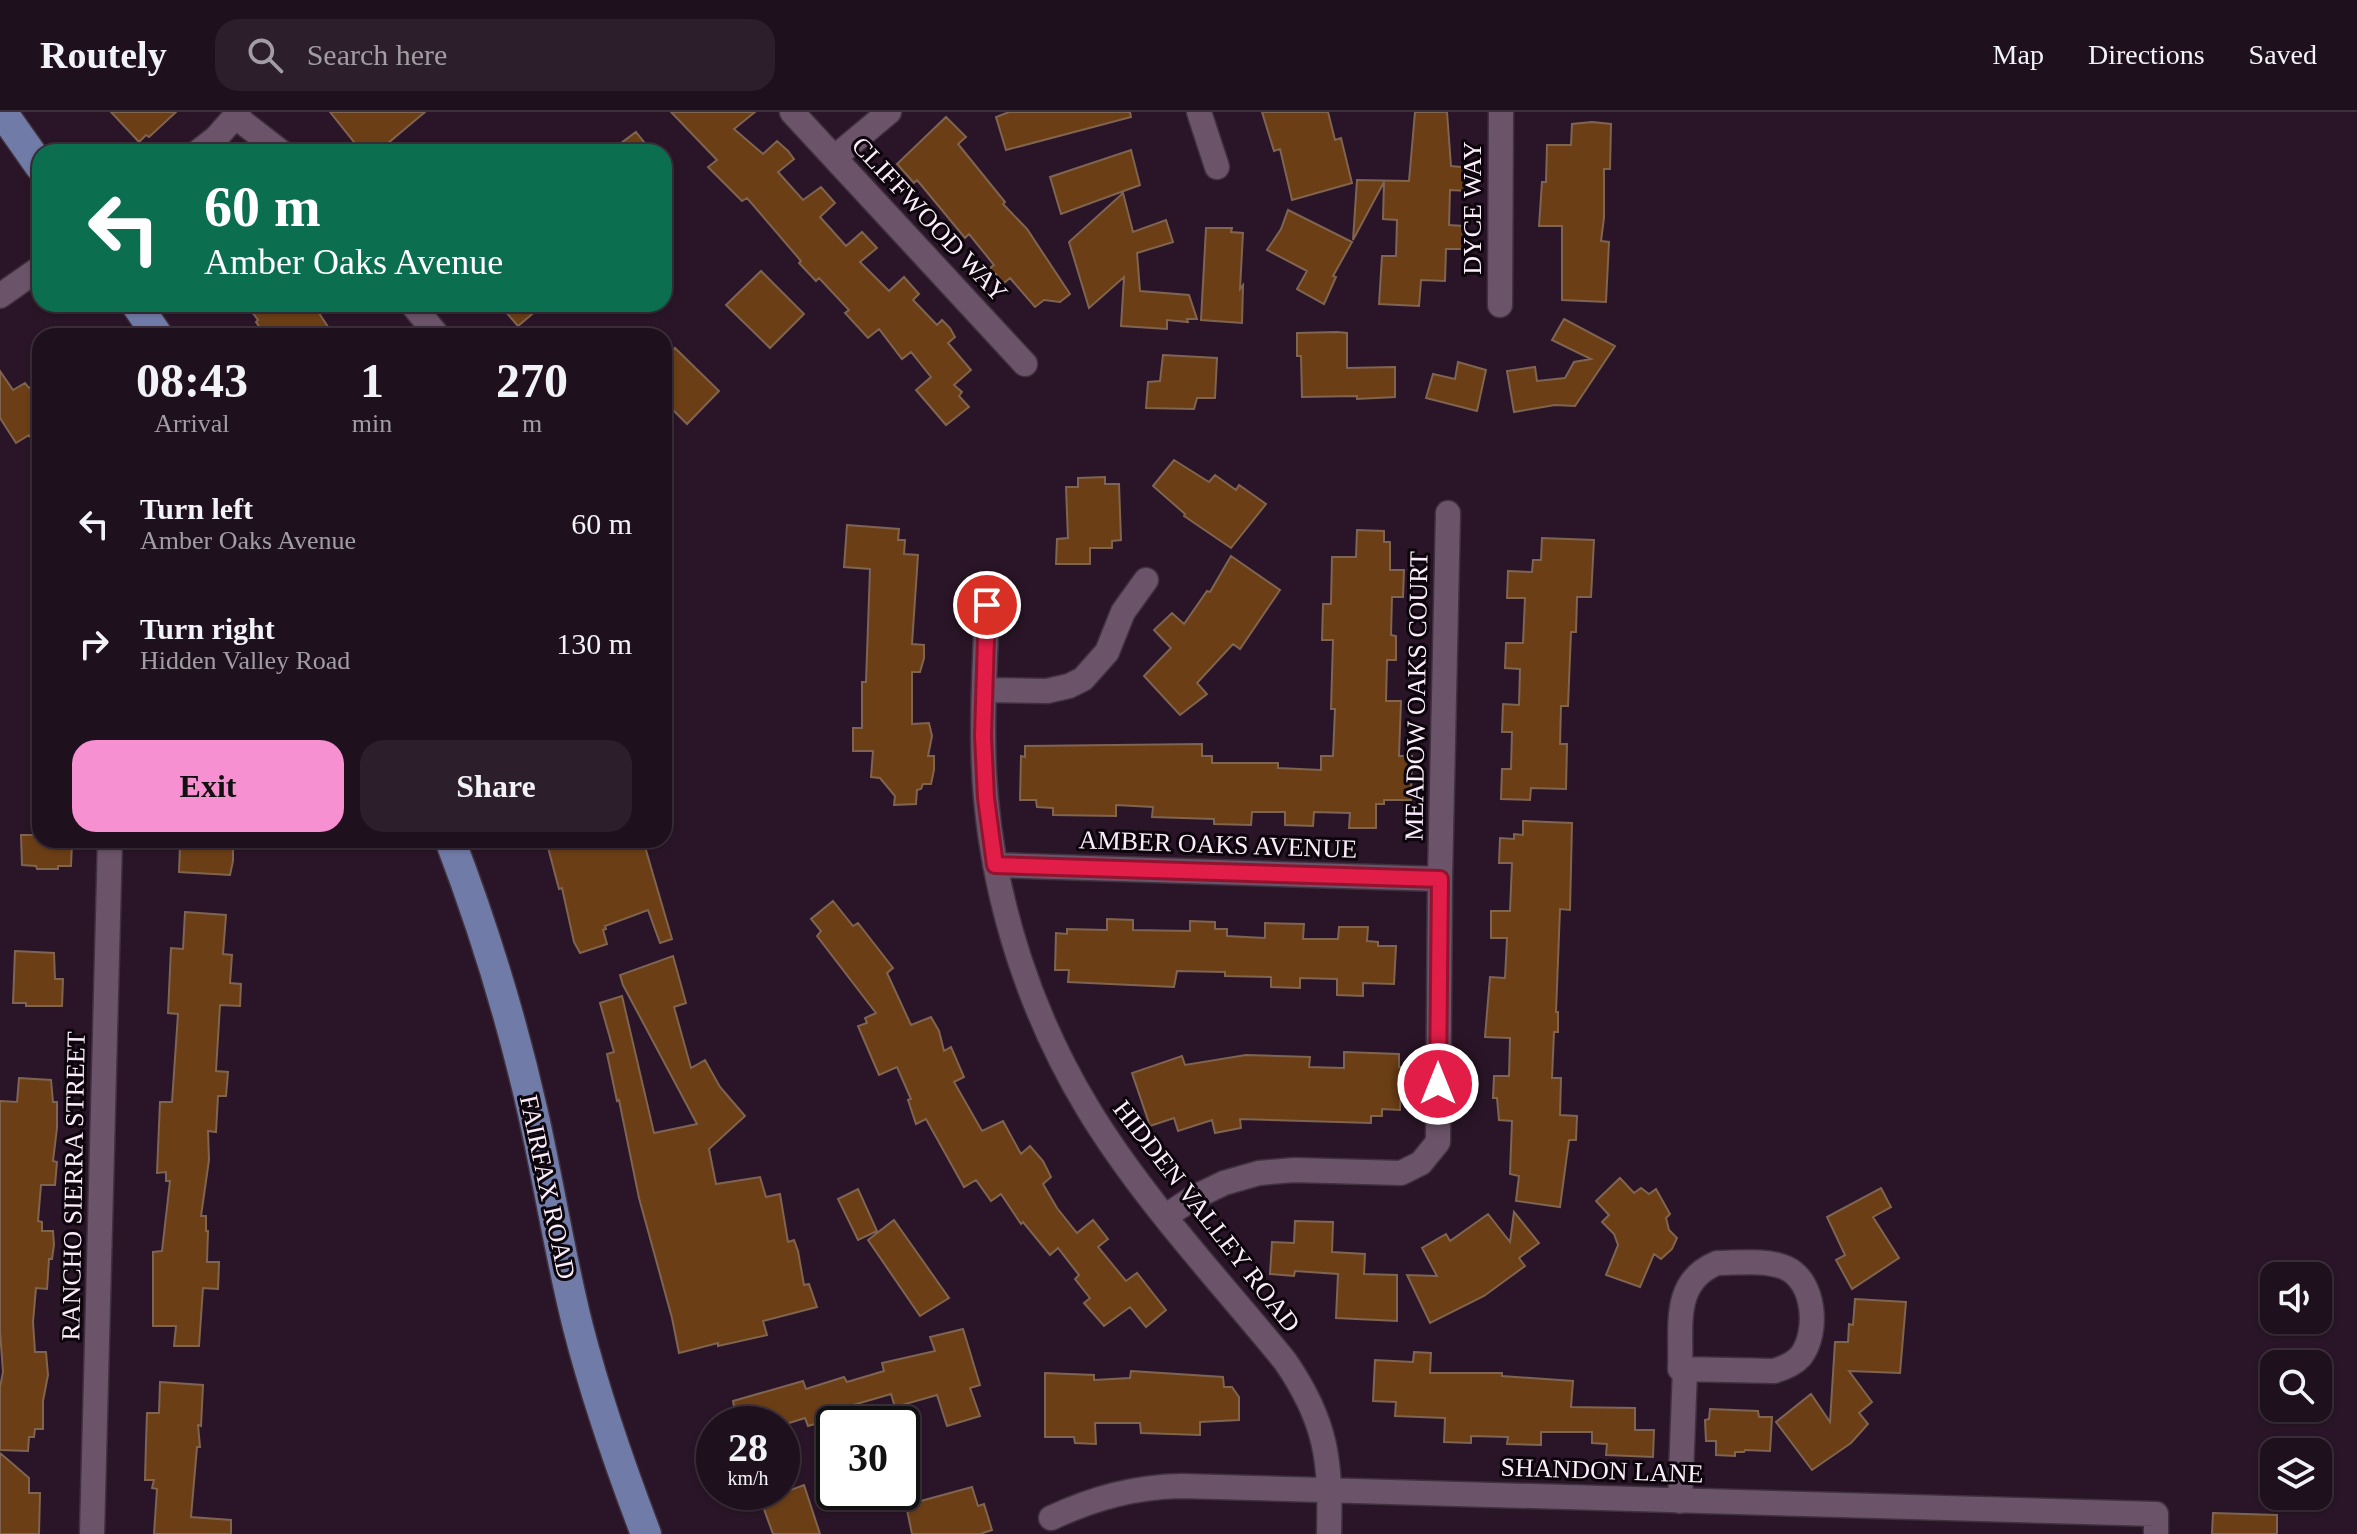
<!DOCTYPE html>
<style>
body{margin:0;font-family:"Times New Roman",serif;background:#2c1e2a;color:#f1f3f6;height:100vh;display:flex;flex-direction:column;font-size:30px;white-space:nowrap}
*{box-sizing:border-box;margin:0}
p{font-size:26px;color:#a19da4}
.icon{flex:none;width:44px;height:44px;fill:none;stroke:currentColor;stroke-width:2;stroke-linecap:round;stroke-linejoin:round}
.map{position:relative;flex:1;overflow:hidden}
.sheet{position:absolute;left:32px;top:216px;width:640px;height:520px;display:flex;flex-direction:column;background:#1f101d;border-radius:24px;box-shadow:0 2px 6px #0004,0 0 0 2px #3c303b}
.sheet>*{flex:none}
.banner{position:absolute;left:32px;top:32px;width:640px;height:168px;border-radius:24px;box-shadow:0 2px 6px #0004,0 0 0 2px #3c303b;background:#0b6e4f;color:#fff;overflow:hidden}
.fabs{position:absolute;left:2260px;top:1150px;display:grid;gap:16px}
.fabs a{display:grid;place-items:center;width:72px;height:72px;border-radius:16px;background:#1f101d;box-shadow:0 2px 6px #0004,0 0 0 2px #3c303b;font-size:40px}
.speed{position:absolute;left:696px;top:1294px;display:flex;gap:16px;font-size:40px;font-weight:700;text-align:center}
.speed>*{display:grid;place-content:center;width:104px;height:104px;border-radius:50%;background:#1f101d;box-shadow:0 2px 6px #0004,0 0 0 2px #3c303b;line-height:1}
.speed small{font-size:20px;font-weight:400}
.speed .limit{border:4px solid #111;border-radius:12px;background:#fff;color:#111}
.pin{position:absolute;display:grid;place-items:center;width:68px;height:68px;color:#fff;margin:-34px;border:4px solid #fff;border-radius:50%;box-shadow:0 2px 8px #0007}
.me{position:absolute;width:88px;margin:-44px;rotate:0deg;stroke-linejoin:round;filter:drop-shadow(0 0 6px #0008)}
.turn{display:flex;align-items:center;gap:28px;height:168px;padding:0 40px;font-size:36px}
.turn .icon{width:104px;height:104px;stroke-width:2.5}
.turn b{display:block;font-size:56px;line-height:68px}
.eta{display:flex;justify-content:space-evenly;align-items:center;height:136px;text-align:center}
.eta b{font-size:48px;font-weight:800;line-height:56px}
.primary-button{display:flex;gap:16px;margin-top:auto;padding:16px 40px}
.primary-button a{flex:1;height:92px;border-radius:24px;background:#f690d0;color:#111;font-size:32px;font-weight:800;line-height:92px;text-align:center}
.primary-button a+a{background:#2c1e2a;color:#f1f3f6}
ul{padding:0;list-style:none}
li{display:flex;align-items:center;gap:24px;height:120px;padding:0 40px}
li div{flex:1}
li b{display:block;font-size:30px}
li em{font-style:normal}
header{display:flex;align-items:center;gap:48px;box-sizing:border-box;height:112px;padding:0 40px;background:#1f101d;border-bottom:2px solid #3c303b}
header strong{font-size:38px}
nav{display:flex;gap:44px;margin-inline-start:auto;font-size:28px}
.search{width:560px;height:72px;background:#2c1e2a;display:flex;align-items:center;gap:20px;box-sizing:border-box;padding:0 28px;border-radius:24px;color:#a19da4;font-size:30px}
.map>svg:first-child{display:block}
</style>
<header>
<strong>Routely</strong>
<div class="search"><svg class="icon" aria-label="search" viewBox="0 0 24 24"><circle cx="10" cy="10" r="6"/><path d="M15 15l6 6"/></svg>Search here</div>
<nav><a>Map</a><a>Directions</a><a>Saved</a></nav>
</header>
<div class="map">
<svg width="2357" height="1422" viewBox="0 0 2357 1422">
<rect width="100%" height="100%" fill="#291527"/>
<path fill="#6b3e16" stroke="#7f6450" stroke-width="2" d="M 111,0 L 176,0 L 149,25 L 146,23 L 139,30 Z
M 330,0 L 425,0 L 387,32 L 393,40 L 362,40 Z
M 671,0 L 755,0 L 734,17 L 763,42 L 777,29 L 788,39 L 794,47 L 778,60 L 803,88 L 821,75 L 835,91 L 820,105 L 846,134 L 862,120 L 877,136 L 860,150 L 889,179 L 904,165 L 919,182 L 913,188 L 937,213 L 942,208 L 950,216 L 955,225 L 948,231 L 971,258 L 954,273 L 962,280 L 959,284 L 969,295 L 946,313 L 916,278 L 931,265 L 911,240 L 902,247 L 879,217 L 868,226 L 845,201 L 849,198 L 819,166 L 816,169 L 799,151 L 801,149 L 747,86 L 742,89 L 708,55 L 717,48 Z
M 1009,0 L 1130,0 L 1131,5 L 1006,38 L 996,5 Z
M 1262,0 L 1328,0 L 1335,28 L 1341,26 L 1352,71 L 1292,88 L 1280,37 L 1274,39 Z
M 1415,0 L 1447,0 L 1451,54 L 1471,56 L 1472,67 L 1468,79 L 1450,78 L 1449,113 L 1464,114 L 1466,125 L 1463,137 L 1446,137 L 1445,169 L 1421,168 L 1419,194 L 1379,192 L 1382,144 L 1396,144 L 1397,108 L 1383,107 L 1384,70 L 1353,128 L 1357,68 L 1409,69 Z
M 946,5 L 966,25 L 958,32 L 1005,90 L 1003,92 L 1027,117 L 1070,182 L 1060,190 L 1044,188 L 1035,195 L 1010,166 L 1004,171 L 990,156 L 994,153 L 969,122 L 965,126 L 917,68 L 914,71 L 897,52 Z
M 1592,10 L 1611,12 L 1610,57 L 1604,57 L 1604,106 L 1601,129 L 1609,130 L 1606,190 L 1562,188 L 1562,114 L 1539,114 L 1542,70 L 1546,70 L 1547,33 L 1571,33 L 1572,12 Z
M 636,20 L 652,40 L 609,40 Z
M 1131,38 L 1140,73 L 1061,102 L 1050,65 Z
M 1123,81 L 1133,120 L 1166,108 L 1173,130 L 1137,141 L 1140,179 L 1189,183 L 1197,207 L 1187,207 L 1188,210 L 1167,208 L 1167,217 L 1121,214 L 1124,165 L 1089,196 L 1069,130 Z
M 1288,98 L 1352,130 L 1333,164 L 1336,165 L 1324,192 L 1297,177 L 1307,159 L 1267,138 L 1281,117 Z
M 1206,116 L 1232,116 L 1231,120 L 1243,121 L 1240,177 L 1243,173 L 1242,211 L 1201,208 Z
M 761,159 L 804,202 L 770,236 L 726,193 Z
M 246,192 L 313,192 L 334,224 L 266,224 L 256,210 L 258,208 Z
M 499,192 L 544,192 L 518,214 Z
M 1564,207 L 1615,234 L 1575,294 L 1555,293 L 1514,300 L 1507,259 L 1535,255 L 1537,269 L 1565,266 L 1574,250 L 1591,247 L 1552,228 Z
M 1337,220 L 1347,221 L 1347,256 L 1395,255 L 1395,285 L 1357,287 L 1357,284 L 1302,285 L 1301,244 L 1297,244 L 1297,221 Z
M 675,236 L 719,279 L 687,312 L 664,289 L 664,247 Z
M 1163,243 L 1217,246 L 1215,286 L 1197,286 L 1194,297 L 1146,296 L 1148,270 L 1160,269 Z
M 1458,250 L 1486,258 L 1477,299 L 1426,286 L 1433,262 L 1455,267 Z
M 0,259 L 13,278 L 25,271 L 29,276 L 40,270 L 40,340 L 29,323 L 16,331 L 0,306 Z
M 1174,348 L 1209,370 L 1215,363 L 1236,378 L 1239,373 L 1266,392 L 1231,436 L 1184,404 L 1185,402 L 1153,374 Z
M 1105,365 L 1105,372 L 1119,372 L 1121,428 L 1112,429 L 1112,436 L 1090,436 L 1090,452 L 1056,452 L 1057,427 L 1068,426 L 1066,375 L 1078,375 L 1078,366 Z
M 847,413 L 899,417 L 898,428 L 905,428 L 904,442 L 918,443 L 912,532 L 924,533 L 924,546 L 920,560 L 912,560 L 912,612 L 929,611 L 932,624 L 928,644 L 934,644 L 934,658 L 931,672 L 923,672 L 921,677 L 917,678 L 916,692 L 894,693 L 895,684 L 880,666 L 871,665 L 873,639 L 853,639 L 853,616 L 862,616 L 862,570 L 866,570 L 870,457 L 844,455 Z
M 1357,418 L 1384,419 L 1384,430 L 1390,430 L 1390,458 L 1404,458 L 1403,485 L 1392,485 L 1391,523 L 1396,524 L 1396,548 L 1387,548 L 1386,589 L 1401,589 L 1399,644 L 1412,644 L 1411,688 L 1384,688 L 1384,692 L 1376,692 L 1376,716 L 1349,716 L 1350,701 L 1314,700 L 1313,714 L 1285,713 L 1285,700 L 1252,700 L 1251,713 L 1214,712 L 1214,707 L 1152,705 L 1153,695 L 1116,693 L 1116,704 L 1053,703 L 1053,696 L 1037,695 L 1036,688 L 1020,688 L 1021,644 L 1025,645 L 1025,634 L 1202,632 L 1202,644 L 1212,644 L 1212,651 L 1278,651 L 1278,656 L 1321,658 L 1321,644 L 1333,644 L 1335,597 L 1331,597 L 1333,528 L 1322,528 L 1323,492 L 1331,492 L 1332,445 L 1356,445 Z
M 1542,426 L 1594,428 L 1591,485 L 1577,485 L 1576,520 L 1571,520 L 1568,594 L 1561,594 L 1560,632 L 1567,632 L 1566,677 L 1531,676 L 1530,688 L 1501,687 L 1502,657 L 1511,657 L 1512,620 L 1502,620 L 1503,592 L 1519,593 L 1520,557 L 1505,556 L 1506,531 L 1523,531 L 1525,486 L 1507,486 L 1508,459 L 1532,460 L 1533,448 L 1541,448 Z
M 1231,444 L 1280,478 L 1240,537 L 1233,532 L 1197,571 L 1207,582 L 1180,603 L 1144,564 L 1171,536 L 1154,518 L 1172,501 L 1184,512 L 1207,479 L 1210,480 Z
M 1523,709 L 1572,711 L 1570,798 L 1560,797 L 1556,900 L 1558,900 L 1558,920 L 1554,920 L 1552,966 L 1561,966 L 1560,1003 L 1577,1004 L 1576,1028 L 1569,1028 L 1560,1095 L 1516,1089 L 1519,1064 L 1510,1062 L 1512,1009 L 1499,1008 L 1497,986 L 1493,986 L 1494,964 L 1509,964 L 1510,926 L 1485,925 L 1490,865 L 1505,866 L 1507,826 L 1491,826 L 1491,799 L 1510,799 L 1512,751 L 1499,751 L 1500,726 L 1514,727 L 1514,722 L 1523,723 Z
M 21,723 L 40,723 L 40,728 L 72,730 L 71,754 L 58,754 L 58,757 L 37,757 L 36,754 L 22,753 Z
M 194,728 L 233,728 L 233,749 L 230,763 L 179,760 L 180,734 L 194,734 Z
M 546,728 L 643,728 L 672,827 L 660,831 L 648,798 L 605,814 L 606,817 L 603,818 L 607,832 L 580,841 L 574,830 L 562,776 L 559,777 Z
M 833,789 L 853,814 L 858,811 L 893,856 L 887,861 L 911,913 L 931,905 L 939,919 L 944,939 L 951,935 L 964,965 L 954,970 L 982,1019 L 1003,1009 L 1021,1042 L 1030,1034 L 1043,1049 L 1051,1065 L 1043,1072 L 1057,1096 L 1077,1121 L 1093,1108 L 1108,1127 L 1098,1135 L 1126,1169 L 1137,1161 L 1166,1198 L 1146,1215 L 1130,1195 L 1104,1214 L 1084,1191 L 1090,1186 L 1075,1167 L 1079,1163 L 1058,1136 L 1050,1143 L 1023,1110 L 1021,1112 L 1001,1082 L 991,1089 L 976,1068 L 964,1075 L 926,1007 L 916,1012 L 908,988 L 911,987 L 897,955 L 879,963 L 858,914 L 867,911 L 865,906 L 876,901 L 817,824 L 821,819 L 811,807 Z
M 185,800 L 226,803 L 223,842 L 232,843 L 230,871 L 241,872 L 240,894 L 220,893 L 216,959 L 228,960 L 226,984 L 218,984 L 216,1020 L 208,1019 L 209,1048 L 201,1104 L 206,1104 L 206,1119 L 208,1119 L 207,1150 L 219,1150 L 218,1177 L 203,1176 L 199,1234 L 174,1234 L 176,1214 L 153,1214 L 153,1140 L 162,1139 L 170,1069 L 166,1069 L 166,1060 L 157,1061 L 160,990 L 172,990 L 178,902 L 168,901 L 171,836 L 183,837 Z
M 1107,807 L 1133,808 L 1133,818 L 1190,819 L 1190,809 L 1215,810 L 1215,817 L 1227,817 L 1227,824 L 1265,826 L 1265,811 L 1304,812 L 1303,827 L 1338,827 L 1339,815 L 1368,815 L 1367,829 L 1378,830 L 1378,834 L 1396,834 L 1394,872 L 1363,871 L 1363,884 L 1337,883 L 1337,867 L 1300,866 L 1300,876 L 1271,875 L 1271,865 L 1225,864 L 1225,860 L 1177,859 L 1174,875 L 1068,870 L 1069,858 L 1055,858 L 1056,821 L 1067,822 L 1067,817 L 1107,818 Z
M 15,839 L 54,841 L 55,867 L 63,867 L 62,894 L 26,894 L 26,891 L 13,891 Z
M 673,844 L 686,891 L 674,895 L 691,956 L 705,948 L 720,975 L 745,1004 L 709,1037 L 716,1072 L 760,1065 L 766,1085 L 780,1082 L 788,1130 L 794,1128 L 798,1139 L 804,1173 L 809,1172 L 817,1195 L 763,1209 L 767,1223 L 718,1234 L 718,1231 L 679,1241 L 672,1206 L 639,1086 L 619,988 L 617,989 L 607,942 L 614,940 L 600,891 L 622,884 L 654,1021 L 697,1012 L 623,873 L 620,863 Z
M 1344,940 L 1399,942 L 1399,955 L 1402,955 L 1400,998 L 1382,997 L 1382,1004 L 1371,1004 L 1371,1011 L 1240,1007 L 1241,1016 L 1215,1021 L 1212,1008 L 1178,1019 L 1174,1006 L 1150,1014 L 1132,961 L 1182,944 L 1185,953 L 1246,943 L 1310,945 L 1309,955 L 1344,956 Z
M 19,966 L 51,968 L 53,990 L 57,990 L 57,1016 L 53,1049 L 57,1050 L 55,1073 L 41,1073 L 38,1109 L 42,1110 L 42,1119 L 53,1119 L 54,1133 L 52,1147 L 49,1147 L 47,1177 L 36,1176 L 33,1210 L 35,1240 L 46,1240 L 48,1263 L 43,1289 L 43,1317 L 35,1317 L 34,1325 L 29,1325 L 28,1339 L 0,1338 L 0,1275 L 3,1260 L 0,1219 L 0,989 L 17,990 Z
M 1620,1066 L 1634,1081 L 1641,1076 L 1649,1082 L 1656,1077 L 1670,1102 L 1666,1106 L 1669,1118 L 1677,1126 L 1672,1137 L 1661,1147 L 1654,1142 L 1640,1175 L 1606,1163 L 1618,1133 L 1614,1122 L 1602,1110 L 1609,1103 L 1596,1089 Z
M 1881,1076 L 1891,1095 L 1873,1105 L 1899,1146 L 1852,1177 L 1836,1148 L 1845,1143 L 1827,1105 Z
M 858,1077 L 877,1119 L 858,1128 L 838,1087 Z
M 1514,1100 L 1539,1131 L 1519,1146 L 1525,1154 L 1484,1184 L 1430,1211 L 1407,1163 L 1437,1164 L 1422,1136 L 1446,1122 L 1450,1129 L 1488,1102 L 1510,1130 Z
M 894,1108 L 949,1186 L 920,1204 L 868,1128 Z
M 1295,1109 L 1333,1110 L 1332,1140 L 1365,1142 L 1364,1162 L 1397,1163 L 1397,1209 L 1336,1206 L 1338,1162 L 1295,1159 L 1294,1164 L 1270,1162 L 1272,1130 L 1294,1131 Z
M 1855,1187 L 1906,1190 L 1900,1261 L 1849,1259 L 1872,1290 L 1859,1301 L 1868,1312 L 1851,1331 L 1812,1358 L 1776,1310 L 1811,1282 L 1830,1310 L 1835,1230 L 1848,1230 L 1849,1212 L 1853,1213 Z
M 963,1217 L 980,1273 L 970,1276 L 980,1304 L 947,1314 L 937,1283 L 895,1295 L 891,1282 L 853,1293 L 853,1301 L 808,1314 L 805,1306 L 786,1312 L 737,1312 L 733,1289 L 803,1269 L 806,1277 L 844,1265 L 847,1270 L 884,1259 L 882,1251 L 935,1239 L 930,1225 Z
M 1414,1240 L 1431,1241 L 1430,1261 L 1502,1261 L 1502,1264 L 1573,1269 L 1571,1295 L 1635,1296 L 1635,1318 L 1654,1318 L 1653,1345 L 1606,1343 L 1607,1332 L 1592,1331 L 1592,1320 L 1541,1320 L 1541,1333 L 1507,1332 L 1508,1325 L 1471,1324 L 1471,1331 L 1444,1330 L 1445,1306 L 1395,1304 L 1396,1290 L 1373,1289 L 1375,1248 L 1413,1250 Z
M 1131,1259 L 1223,1265 L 1224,1275 L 1232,1275 L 1239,1285 L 1239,1308 L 1200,1310 L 1200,1323 L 1141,1321 L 1140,1311 L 1095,1311 L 1096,1332 L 1075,1331 L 1074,1325 L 1045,1325 L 1045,1261 L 1094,1263 L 1094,1268 L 1130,1266 Z
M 160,1270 L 203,1273 L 201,1314 L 198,1313 L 200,1335 L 197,1335 L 191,1405 L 231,1408 L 231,1422 L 154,1422 L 157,1377 L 152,1376 L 154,1368 L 145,1368 L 146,1330 L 147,1301 L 159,1301 Z
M 1710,1297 L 1758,1299 L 1759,1305 L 1772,1305 L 1770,1339 L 1745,1338 L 1744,1340 L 1735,1340 L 1735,1344 L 1716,1343 L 1716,1329 L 1706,1329 L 1705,1308 L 1709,1307 Z
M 0,1341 L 29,1366 L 29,1381 L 40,1381 L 39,1422 L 0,1422 Z
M 804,1373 L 820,1422 L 773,1422 L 761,1389 Z
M 972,1375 L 978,1394 L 984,1392 L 992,1418 L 980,1422 L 912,1422 L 906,1393 Z
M 2213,1401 L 2277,1403 L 2277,1422 L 2212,1422 Z"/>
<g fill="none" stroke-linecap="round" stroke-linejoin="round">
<defs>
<path id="minor" d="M 792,0 L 1025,252
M 1199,0 L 1217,55
M 236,5 L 281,40
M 198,40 L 216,26 L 239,0
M 835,45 L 889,0
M 0,184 L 40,156
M 412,192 L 438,224
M 1500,193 L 1501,0
M 987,493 C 985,557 980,622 986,687 C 996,795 1031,902 1087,995 C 1141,1085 1219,1168 1285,1249 C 1327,1310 1331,1349 1329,1422
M 985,578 L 1047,579 L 1069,574 L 1083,567 L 1107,540 L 1123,500 L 1146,468
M 995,753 L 1440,767
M 1166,1104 L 1193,1086 L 1224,1071 L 1259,1061 L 1294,1058 L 1401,1061 L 1421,1051 L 1438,1030 L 1440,767 L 1448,401
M 1717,1151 C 1738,1151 1766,1147 1786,1156 C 1815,1169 1819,1220 1801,1244 C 1794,1252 1784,1256 1774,1259 L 1680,1257 C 1682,1215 1671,1170 1717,1151 Z
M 1680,1389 L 1685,1257
M 1051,1406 C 1094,1386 1134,1375 1181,1374 L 2156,1402 L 2156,1422
M 92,1422 L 110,728"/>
<path id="major" d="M 2,0 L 40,54
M 136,192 L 158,224
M 450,728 C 484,817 512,908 533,1001 C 549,1072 560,1144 578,1215 C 596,1285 620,1354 646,1422"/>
</defs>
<use href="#minor" stroke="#40313f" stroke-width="27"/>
<use href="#major" stroke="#40313f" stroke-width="33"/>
<use href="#minor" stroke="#6b5369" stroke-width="24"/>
<use href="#major" stroke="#707ba7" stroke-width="30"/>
</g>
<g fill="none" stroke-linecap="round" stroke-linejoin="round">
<defs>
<path id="route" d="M 987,493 L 983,624 L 986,686 L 995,753 L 1440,767 L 1438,972"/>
</defs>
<use href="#route" stroke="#92132f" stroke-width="20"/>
<use href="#route" stroke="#e11d48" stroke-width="14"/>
</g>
<g text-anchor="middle" stroke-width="6" stroke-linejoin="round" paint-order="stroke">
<g font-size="26" fill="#fcedfa" stroke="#0c050c">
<text transform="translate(1472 96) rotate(-90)" y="9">DYCE WAY</text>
<text transform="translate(930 107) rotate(47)" y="9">CLIFFWOOD WAY</text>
<text transform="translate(1416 584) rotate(-89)" y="9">MEADOW OAKS COURT</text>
<text transform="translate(1218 732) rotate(2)" y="9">AMBER OAKS AVENUE</text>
<text transform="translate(73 1074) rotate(-89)" y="9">RANCHO SIERRA STREET</text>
<text transform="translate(548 1075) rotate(78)" y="9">FAIRFAX ROAD</text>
<text transform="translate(1207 1104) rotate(52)" y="9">HIDDEN VALLEY ROAD</text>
<text transform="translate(1602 1358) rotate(2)" y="9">SHANDON LANE</text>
</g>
</g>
</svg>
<div class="fabs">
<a><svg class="icon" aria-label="sound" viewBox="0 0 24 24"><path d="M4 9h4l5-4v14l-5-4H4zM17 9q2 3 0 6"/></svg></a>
<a><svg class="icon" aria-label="search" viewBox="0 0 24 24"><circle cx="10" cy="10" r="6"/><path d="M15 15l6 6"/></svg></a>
<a><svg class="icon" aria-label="layers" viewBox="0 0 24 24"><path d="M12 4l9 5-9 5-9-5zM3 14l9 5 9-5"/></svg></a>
</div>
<div class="speed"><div>28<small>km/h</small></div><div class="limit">30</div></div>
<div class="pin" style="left:987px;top:493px;background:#d93025"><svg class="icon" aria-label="arrive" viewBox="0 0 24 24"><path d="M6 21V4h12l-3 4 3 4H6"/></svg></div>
<svg class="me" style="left:1438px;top:972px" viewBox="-20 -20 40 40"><circle r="17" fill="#e11d48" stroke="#fff" stroke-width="3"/><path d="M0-11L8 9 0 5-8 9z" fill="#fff"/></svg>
<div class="banner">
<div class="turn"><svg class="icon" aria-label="left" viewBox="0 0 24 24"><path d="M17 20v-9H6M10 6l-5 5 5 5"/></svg><div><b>60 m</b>Amber Oaks Avenue</div></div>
</div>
<section class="sheet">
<div class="eta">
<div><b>08:43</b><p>Arrival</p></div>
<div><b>1</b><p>min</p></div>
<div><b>270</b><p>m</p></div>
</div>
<ul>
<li><svg class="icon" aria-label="left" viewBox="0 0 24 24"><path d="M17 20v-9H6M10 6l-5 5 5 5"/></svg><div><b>Turn left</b><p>Amber Oaks Avenue</p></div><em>60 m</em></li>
<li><svg class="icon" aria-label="right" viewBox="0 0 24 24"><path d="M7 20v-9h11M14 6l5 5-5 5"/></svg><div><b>Turn right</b><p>Hidden Valley Road</p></div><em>130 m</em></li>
</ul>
<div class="primary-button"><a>Exit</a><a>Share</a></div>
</section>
</div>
